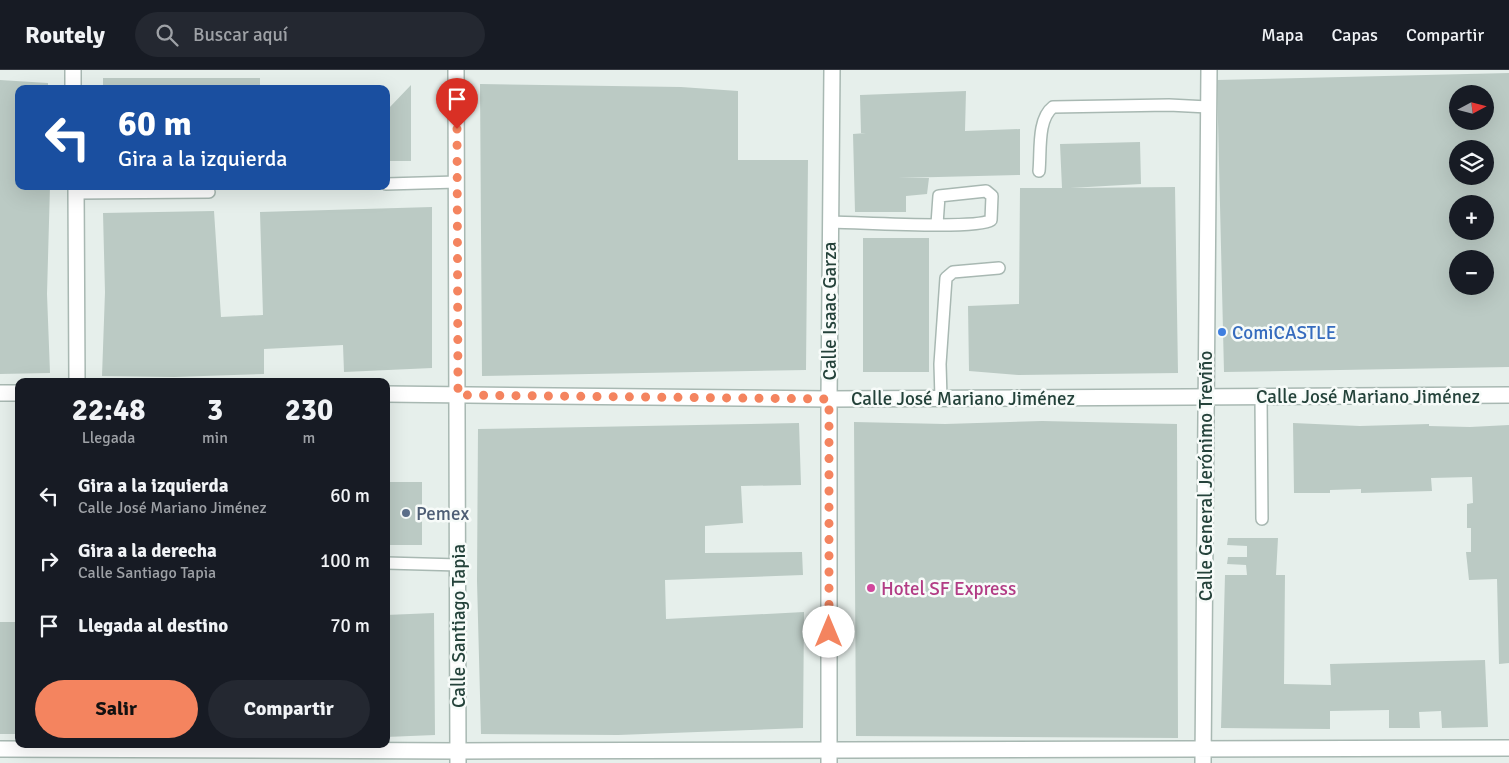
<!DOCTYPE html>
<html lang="es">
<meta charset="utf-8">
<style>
body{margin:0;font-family:Signika,sans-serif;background:#242831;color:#f1f3f6;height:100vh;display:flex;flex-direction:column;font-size:19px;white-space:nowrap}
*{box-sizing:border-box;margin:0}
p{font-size:16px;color:#9ea1a6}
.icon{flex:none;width:28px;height:28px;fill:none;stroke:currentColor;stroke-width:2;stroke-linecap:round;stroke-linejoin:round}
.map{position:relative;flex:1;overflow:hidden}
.drawer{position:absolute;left:15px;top:308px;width:375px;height:370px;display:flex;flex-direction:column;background:#171b24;border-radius:10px;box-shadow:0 5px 20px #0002}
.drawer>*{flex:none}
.banner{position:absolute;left:15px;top:15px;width:375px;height:105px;border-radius:10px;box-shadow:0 5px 20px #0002;background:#1a4fa0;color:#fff;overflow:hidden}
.needle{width:32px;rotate:83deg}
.tools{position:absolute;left:1449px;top:15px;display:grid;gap:10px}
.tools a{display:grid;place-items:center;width:45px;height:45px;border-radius:50%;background:#171b24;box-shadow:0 5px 20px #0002;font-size:25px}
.pin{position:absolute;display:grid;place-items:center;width:42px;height:42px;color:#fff;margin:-51px -21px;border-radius:50% 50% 50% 0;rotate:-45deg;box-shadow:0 0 5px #0007}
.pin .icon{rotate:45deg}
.me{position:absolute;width:55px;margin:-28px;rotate:0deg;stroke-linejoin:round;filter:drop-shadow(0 0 4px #0008)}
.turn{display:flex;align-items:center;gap:18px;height:105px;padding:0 20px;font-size:22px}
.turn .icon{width:65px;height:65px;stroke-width:2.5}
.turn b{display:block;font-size:35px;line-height:42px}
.eta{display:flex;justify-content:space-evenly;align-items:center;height:85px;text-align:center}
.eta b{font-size:30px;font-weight:800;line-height:35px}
.cta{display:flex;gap:10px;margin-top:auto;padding:10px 20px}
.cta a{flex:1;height:58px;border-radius:30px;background:#f4845f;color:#111;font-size:20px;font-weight:800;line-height:58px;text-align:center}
.cta a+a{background:#242831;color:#f1f3f6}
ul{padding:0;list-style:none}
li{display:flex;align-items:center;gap:15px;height:65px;padding:0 20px}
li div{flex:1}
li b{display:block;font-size:19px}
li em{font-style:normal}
header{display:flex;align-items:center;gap:30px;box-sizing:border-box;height:70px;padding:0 25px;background:#171b24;border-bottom:1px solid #363941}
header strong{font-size:24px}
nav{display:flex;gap:28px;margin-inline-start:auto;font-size:18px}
.search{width:350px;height:45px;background:#242831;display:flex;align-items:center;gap:12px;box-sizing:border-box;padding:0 18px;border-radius:28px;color:#9ea1a6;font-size:19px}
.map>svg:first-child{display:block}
</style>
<header>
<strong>Routely</strong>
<div class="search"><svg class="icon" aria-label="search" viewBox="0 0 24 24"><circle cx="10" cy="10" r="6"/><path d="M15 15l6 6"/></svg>Buscar aquí</div>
<nav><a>Mapa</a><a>Capas</a><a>Compartir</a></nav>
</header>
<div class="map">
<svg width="1509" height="693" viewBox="0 0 1509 693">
<rect width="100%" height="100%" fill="#e6efeb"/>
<path fill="#bbcac4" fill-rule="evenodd" d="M 1509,3 L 1509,297 L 1224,302 L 1217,10 ZM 1458,24 L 1485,24 L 1485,51 L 1458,51 ZM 1458,79 L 1485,79 L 1485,106 L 1458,106 ZM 1458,134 L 1485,134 L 1485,161 L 1458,161 ZM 1458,189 L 1485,189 L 1485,216 L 1458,216 Z
M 103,8 L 260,8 L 260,19 L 103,19 Z
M 0,10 L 48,13 L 48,19 L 19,19 L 19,116 L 50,116 L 47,224 L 50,303 L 0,304 Z
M 480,14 L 681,17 L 738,21 L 738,90 L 808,90 L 806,300 L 482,306 Z
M 411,15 L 411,91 L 386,91 L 386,36 L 389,38 Z
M 305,16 L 320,16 L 323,19 L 305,19 Z
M 966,21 L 965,61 L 1020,59 L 1020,105 L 898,108 L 929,108 L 927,124 L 906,126 L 906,142 L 855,142 L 853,64 L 866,63 L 861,63 L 860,25 Z
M 1140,72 L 1141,114 L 1070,118 L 1175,117 L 1178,303 L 1018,305 L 969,301 L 968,236 L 1019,234 L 1020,118 L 1062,118 L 1060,74 Z
M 432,137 L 432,298 L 344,302 L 343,275 L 264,279 L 264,304 L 174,307 L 102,306 L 105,222 L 103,143 L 214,141 L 221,247 L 263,245 L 260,142 Z
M 863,168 L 929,168 L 929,302 L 863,302 Z
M 1042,351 L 1177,354 L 1178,668 L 856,666 L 854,352 L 945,354 Z
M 799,353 L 801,415 L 741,416 L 743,453 L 705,456 L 705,483 L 802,482 L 803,505 L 665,510 L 666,549 L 804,542 L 803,658 L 618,665 L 481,664 L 477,511 L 478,359 Z
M 1293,353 L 1360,356 L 1429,354 L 1429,356 L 1470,357 L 1509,355 L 1509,593 L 1499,594 L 1497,509 L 1469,510 L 1466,482 L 1471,482 L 1471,458 L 1467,458 L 1467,434 L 1473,433 L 1472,407 L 1431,408 L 1432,421 L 1361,423 L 1361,419 L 1330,420 L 1330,423 L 1294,423 Z
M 389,412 L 422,412 L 422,475 L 390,475 Z
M 1228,468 L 1278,468 L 1276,505 L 1285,505 L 1284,614 L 1331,615 L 1330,594 L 1485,590 L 1488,657 L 1442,658 L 1441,641 L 1419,642 L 1420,658 L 1389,658 L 1389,640 L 1330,641 L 1330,659 L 1221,658 L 1225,505 L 1247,505 L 1246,495 L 1227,494 L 1228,487 L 1247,487 L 1247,476 L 1227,475 Z
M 434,543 L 435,665 L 386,667 L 386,545 Z
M 0,552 L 19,552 L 19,664 L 0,664 Z"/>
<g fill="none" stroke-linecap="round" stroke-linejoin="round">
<defs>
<path id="service" d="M 1039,101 C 1041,82 1037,49 1053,37 L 1169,35 L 1208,37
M 386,114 L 457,112
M 76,123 L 209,122
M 830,152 C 855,152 977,160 991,150 L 992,126 L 986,121 L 939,126 L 937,154
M 1261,327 L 1262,449
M 941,328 L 940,294 L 946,208 L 953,202 L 999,198
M 386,493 L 459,495"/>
<path id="minor" d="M 73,0 L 73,19
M 76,116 L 77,311
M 0,323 L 19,323
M 386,324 L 829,329 L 1509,325
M 0,679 L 458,681 L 1509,678
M 1203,693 L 1209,0"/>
<path id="tertiary" d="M 456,0 L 458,693
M 829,693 L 829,329 L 832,0"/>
</defs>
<use href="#service" stroke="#a8b8b2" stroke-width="14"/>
<use href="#minor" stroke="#a8b8b2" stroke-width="18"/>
<use href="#tertiary" stroke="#a8b8b2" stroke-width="18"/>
<use href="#service" stroke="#fff" stroke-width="11"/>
<use href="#minor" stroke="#fff" stroke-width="15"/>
<use href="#tertiary" stroke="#fff" stroke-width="15"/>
</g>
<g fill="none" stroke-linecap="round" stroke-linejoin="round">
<path stroke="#f4845f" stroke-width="9" stroke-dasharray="0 16.2" d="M 457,59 L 458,325 L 829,329 L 829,562"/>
</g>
<circle fill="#3f7fe0" stroke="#f7fbf9" stroke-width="2" cx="1222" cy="262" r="5"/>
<circle fill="#5c6f8a" stroke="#f7fbf9" stroke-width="2" cx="406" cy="443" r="5"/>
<circle fill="#d1479c" stroke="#f7fbf9" stroke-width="2" cx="871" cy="518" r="5"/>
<g text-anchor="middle" stroke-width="5" stroke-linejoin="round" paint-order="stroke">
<g font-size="19" fill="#24423a" stroke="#f7fbf9">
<text transform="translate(829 241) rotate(-90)" y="7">Calle Isaac Garza</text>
<text x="1368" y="333">Calle José Mariano Jiménez</text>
<text x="963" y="335">Calle José Mariano Jiménez</text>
<text transform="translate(1205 406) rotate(-90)" y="7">Calle General Jerónimo Treviño</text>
<text transform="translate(458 556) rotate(-90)" y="7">Calle Santiago Tapia</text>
</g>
<g font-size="19" fill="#366cbe" stroke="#f7fbf9" text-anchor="start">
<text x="1232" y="269">ComiCASTLE</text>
</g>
<g font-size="19" fill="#4e5e75" stroke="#f7fbf9" text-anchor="start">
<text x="416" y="450">Pemex</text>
</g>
<g font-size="19" fill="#b23c85" stroke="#f7fbf9" text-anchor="start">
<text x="881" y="525">Hotel SF Express</text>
</g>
</g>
</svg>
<div class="tools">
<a><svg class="needle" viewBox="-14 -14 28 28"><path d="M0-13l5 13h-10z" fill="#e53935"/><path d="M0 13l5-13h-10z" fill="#9ea1a6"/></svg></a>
<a><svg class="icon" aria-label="layers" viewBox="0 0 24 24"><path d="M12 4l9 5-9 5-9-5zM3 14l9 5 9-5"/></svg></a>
<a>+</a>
<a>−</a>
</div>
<div class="pin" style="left:457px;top:59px;background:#d93025"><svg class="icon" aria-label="arrive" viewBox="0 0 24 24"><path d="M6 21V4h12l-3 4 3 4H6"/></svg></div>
<svg class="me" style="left:829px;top:562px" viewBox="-20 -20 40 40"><circle r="19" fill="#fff"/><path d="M0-13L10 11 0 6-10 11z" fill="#f4845f"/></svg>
<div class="banner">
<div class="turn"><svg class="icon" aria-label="left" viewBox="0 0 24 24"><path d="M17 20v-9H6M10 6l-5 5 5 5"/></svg><div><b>60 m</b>Gira a la izquierda</div></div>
</div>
<section class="drawer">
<div class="eta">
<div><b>22:48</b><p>Llegada</p></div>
<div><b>3</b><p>min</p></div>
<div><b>230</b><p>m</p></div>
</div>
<ul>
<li><svg class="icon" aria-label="left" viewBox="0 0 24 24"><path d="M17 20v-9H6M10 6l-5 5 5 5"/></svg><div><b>Gira a la izquierda</b><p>Calle José Mariano Jiménez</p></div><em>60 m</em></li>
<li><svg class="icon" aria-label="right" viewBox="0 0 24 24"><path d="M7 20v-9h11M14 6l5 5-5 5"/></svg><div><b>Gira a la derecha</b><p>Calle Santiago Tapia</p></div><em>100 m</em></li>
<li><svg class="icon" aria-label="arrive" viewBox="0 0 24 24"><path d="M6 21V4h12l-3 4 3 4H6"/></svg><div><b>Llegada al destino</b></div><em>70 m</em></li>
</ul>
<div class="cta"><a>Salir</a><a>Compartir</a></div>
</section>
</div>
